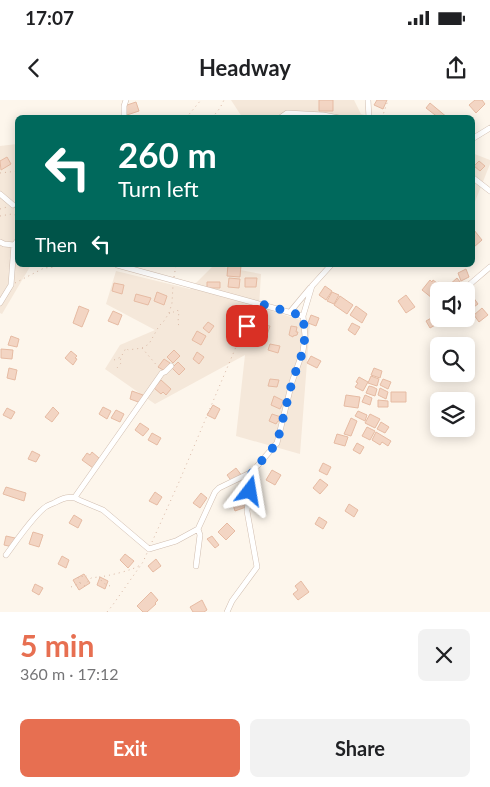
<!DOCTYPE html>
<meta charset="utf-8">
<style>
body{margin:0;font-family:Lato,sans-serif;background:#f2f2f2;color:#202124;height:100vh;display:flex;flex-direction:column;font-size:19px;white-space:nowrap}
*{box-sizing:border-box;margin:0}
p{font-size:16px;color:#757577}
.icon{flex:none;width:28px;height:28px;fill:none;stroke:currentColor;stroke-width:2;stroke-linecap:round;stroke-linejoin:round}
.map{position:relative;height:512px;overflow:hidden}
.panel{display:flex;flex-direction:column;background:#fff;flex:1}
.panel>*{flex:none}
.guide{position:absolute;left:15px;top:15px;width:460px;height:152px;border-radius:8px;box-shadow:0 2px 12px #0003;background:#00695c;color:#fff;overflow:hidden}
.fabs{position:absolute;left:430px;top:182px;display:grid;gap:10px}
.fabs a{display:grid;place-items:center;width:45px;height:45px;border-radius:8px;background:#fff;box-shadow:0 2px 12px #0003;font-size:25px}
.pin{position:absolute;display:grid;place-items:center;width:42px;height:42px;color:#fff;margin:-21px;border-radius:10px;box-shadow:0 2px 8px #0006}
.me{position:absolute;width:55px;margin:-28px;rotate:14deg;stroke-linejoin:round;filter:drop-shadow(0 0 4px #0008)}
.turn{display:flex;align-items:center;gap:18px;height:105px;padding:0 20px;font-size:22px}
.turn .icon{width:65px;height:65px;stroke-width:2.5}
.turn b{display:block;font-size:35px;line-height:42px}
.then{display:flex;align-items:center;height:48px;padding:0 20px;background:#0003;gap:10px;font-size:19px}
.round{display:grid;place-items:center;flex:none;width:52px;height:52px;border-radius:8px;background:#f2f2f2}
.headline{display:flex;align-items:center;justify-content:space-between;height:85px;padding:0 20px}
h1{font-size:30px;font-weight:700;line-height:38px;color:#e76f51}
.cta{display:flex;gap:10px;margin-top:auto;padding:10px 20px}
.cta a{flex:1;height:58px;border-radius:8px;background:#e76f51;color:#fff;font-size:20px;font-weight:700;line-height:58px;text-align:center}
.cta a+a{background:#f2f2f2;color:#202124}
.status{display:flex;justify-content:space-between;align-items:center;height:35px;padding:0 25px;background:#fff;direction:ltr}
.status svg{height:14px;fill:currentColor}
header{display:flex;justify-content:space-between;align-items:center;height:65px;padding:0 20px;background:#fff;font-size:22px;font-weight:700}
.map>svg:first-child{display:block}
</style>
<div class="status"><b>17:07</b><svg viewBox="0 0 49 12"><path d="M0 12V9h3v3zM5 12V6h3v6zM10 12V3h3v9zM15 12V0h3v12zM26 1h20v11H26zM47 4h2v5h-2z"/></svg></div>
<header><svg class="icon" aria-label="back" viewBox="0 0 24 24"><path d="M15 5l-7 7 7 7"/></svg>Headway<svg class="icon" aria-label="share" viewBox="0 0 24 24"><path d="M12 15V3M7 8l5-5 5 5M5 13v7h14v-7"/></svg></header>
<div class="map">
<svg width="490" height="512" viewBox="0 0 490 512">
<rect width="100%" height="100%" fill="#fdf6ec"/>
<path fill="#f5e8da" d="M 231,0 L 354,0 L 361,14 L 372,17 L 242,17 Z
M 17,44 L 18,165 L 31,165 L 2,214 L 0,213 L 0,46 Z
M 472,53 L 490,60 L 490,64 L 474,104 L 473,105 Z
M 214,165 L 261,174 L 259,207 L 310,223 L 300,354 L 236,336 L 245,255 L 155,304 L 105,269 L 120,245 L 155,230 L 106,204 L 116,171 L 190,189 Z"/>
<path fill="#f3d5c3" stroke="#e6bba3" d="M 319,0 L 333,0 L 333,11 L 319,11 Z
M 377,0 L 387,0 L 383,9 L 374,5 Z
M 475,0 L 482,0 L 485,4 L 476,13 L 469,5 Z
M 136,2 L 139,11 L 127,15 L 124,6 Z
M 430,3 L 448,18 L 439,18 L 426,8 Z
M 7,57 L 11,64 L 1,70 L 0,61 Z
M 479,61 L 485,66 L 480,71 L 474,66 Z
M 474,130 L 482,140 L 474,147 L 472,146 L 472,132 Z
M 228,165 L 241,165 L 240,177 L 227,176 Z
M 466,169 L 469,177 L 461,181 L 458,173 Z
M 229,178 L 240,179 L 239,188 L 228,187 Z
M 245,178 L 257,178 L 256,187 L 245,187 Z
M 457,178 L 461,183 L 452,191 L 448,186 Z
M 430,180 L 432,182 L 433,180 L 437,183 L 438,182 L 442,185 L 432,198 L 422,190 Z
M 207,182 L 220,182 L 220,188 L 207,188 Z
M 114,183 L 124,185 L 122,194 L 112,191 Z
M 325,186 L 332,191 L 326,200 L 319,195 Z
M 157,192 L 167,196 L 164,205 L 154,201 Z
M 332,192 L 339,195 L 334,204 L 327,201 Z
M 136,194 L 151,198 L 148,205 L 134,201 Z
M 406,195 L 415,207 L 406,213 L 398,201 Z
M 340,196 L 353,205 L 347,214 L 334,205 Z
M 473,197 L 478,204 L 471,209 L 466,202 Z
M 79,206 L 89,210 L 82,227 L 73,223 Z
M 356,206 L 367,214 L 362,223 L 350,215 Z
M 482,208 L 488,215 L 479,222 L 474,215 Z
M 113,211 L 122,215 L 118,225 L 108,221 Z
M 311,215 L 319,218 L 316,226 L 308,223 Z
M 433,217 L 437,224 L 430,228 L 426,221 Z
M 208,222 L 214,226 L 209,233 L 203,228 Z
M 352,223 L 360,227 L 355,235 L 348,230 Z
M 261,224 L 270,226 L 267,235 L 259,232 Z
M 291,226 L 297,227 L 296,232 L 298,232 L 297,235 L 293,236 L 293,237 L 289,235 Z
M 197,231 L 206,236 L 201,245 L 192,240 Z
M 11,236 L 19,239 L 17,247 L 8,245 Z
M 270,244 L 280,246 L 278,253 L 268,250 Z
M 1,249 L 13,250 L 12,259 L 1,258 Z
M 174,250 L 180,256 L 173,263 L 167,257 Z
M 71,251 L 77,256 L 75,258 L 77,259 L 73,265 L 65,258 Z
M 197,252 L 204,257 L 199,264 L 193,259 Z
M 311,256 L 321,261 L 317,268 L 307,263 Z
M 164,259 L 170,263 L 165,271 L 158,267 Z
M 178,262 L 185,269 L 179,275 L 172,268 Z
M 9,268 L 17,270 L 15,280 L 7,278 Z
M 374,268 L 382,271 L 380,278 L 371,275 Z
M 371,276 L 379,279 L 377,286 L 368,283 Z
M 359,277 L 368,282 L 363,291 L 355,287 L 358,283 L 356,282 Z
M 270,279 L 279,280 L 277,287 L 268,286 Z
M 383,279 L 391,282 L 388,289 L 380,285 Z
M 161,280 L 171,289 L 166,295 L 163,292 L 161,294 L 154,288 Z
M 369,286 L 373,287 L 377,289 L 375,296 L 366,293 Z
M 380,288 L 388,292 L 386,299 L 378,295 Z
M 132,291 L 143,295 L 141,303 L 130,299 Z
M 391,292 L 406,292 L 406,302 L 391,302 Z
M 346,295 L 360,297 L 358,308 L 344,306 Z
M 365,295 L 372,298 L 370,305 L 362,302 Z
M 274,296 L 284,301 L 280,309 L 271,305 Z
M 378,300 L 388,301 L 388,307 L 378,307 Z
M 213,305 L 220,309 L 215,319 L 207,315 Z
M 53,307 L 59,313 L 52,322 L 45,317 Z
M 103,307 L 111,311 L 107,319 L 99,314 Z
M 7,308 L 15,312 L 11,319 L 3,315 Z
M 116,310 L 124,314 L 120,322 L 111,318 Z
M 358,311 L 367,315 L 365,321 L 355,316 Z
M 272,314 L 281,317 L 279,321 L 278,321 L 276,324 L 269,321 Z
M 370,314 L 380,319 L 375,328 L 365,323 Z
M 351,318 L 357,321 L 351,336 L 344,334 Z
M 381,322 L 389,327 L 385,333 L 377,329 Z
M 140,323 L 149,329 L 143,336 L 135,330 Z
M 367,327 L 375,331 L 370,340 L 362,336 Z
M 376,332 L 391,341 L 388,346 L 382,342 L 380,345 L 372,340 Z
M 152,333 L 161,338 L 157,345 L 148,340 Z
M 337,334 L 348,337 L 345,346 L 334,343 Z
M 357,343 L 364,347 L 360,354 L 353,350 Z
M 32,351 L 40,355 L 36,362 L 28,359 Z
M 92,352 L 99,358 L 93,368 L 82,360 L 87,353 L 90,355 Z
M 323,363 L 331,367 L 327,375 L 319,371 Z
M 236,368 L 242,376 L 233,383 L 227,375 Z
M 272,370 L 281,375 L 275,385 L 266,380 Z
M 320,379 L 328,385 L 320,394 L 313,388 Z
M 6,387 L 26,393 L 24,401 L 3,394 Z
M 155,392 L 162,397 L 157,405 L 149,401 Z
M 201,393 L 207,398 L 200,408 L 193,403 Z
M 243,398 L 246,407 L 235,411 L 232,402 Z
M 349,404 L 358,410 L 354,417 L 345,411 Z
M 74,415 L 82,420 L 78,428 L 69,423 Z
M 319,417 L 327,422 L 323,429 L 315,424 Z
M 227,423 L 235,431 L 226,440 L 218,432 Z
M 33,432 L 43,435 L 39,447 L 29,444 Z
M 6,436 L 15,438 L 13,447 L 4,445 Z
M 212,436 L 219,445 L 215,448 L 207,439 Z
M 125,454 L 134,461 L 128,468 L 120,460 Z
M 62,456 L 69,460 L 66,468 L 58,464 Z
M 156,459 L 161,466 L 153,472 L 148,466 Z
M 84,474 L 90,483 L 79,490 L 73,480 Z
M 100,477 L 108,481 L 105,489 L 97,485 Z
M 301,481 L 309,492 L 298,500 L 293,494 L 298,490 L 295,486 Z
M 35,484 L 43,488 L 39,495 L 32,491 Z
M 151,492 L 158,500 L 155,503 L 156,504 L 147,512 L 143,512 L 137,506 Z
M 202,500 L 207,510 L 204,512 L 193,512 L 190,507 Z"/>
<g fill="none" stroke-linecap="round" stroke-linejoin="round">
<defs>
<path id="minor" d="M 368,0 L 369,18
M 124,18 L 124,6 L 126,0
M 280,18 L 287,13 L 323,15 L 339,18
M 472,39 L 490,28
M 472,77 L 490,91
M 0,94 L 13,105
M 0,142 L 4,144 L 14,145 L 18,140
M 117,165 L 303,216
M 462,191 L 490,167
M 0,203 L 11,185 L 14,145
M 290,212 L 310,188
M 75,397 L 162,273 L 165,272 L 171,266
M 6,455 C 15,443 35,413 47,406 C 49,405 51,404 54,403 C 61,399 71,394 79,400 L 103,410 L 149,449 L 176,441 L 198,429
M 196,466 L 200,435 L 198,429 L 215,392 L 219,388 L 252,372 L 277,343 L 292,282 L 303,251 L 305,236 L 303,216 L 312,186 L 331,165
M 227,512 L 232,501 L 257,467 L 247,411 L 252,372"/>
</defs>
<use href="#minor" stroke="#d1beb0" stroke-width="6"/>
<path stroke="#d9b8a5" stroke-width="1" stroke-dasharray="1 4" stroke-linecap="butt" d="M 186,18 L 201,0
M 212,18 L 220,8 L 224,0
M 382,18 L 388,0
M 0,73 L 18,71
M 0,109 L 7,107
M 0,116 L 12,114 L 18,116
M 174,177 L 176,165
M 15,183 L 44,168 L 55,167 L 58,165
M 169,213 L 171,214 L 176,210 L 179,211 L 178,222 L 179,227
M 142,248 L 159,268
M 114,260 L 121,257 L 126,248 L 128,250 L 142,248 L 149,244 L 159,226 L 164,221 L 169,213 L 172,203 L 173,185
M 117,268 L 121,263 L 120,261 L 121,258
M 152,442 L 179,382 L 241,235 L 253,217 L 256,209
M 80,483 L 78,477 L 87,476
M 110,486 L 103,483 L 99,477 C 108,476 134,470 140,465
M 71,487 L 80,483 L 84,486 L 91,478 L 98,477
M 107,512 L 112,506 L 143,462 L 147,453"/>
<use href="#minor" stroke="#fff" stroke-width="5"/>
</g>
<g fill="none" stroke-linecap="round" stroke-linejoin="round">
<path stroke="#1a73e8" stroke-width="9" stroke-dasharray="0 16.2" d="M 247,226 L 253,218 L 258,203 L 303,216 L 305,236 L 303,251 L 292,282 L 277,343 L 252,372 L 250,391"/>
</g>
</svg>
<div class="fabs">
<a><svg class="icon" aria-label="sound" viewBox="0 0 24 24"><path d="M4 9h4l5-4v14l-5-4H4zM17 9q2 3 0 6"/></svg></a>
<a><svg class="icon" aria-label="search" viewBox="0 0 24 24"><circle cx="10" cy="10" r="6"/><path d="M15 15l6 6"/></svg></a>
<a><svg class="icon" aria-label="layers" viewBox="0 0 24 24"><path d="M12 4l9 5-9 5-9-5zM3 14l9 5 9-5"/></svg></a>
</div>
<div class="pin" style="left:247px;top:226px;background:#d93025"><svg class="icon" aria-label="arrive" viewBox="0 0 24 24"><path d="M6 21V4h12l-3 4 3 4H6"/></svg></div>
<svg class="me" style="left:250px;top:391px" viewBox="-20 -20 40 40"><path d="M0-17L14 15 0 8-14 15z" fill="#1a73e8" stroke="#fff" stroke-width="4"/></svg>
<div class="guide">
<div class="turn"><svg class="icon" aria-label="left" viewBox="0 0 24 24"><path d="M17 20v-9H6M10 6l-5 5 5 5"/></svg><div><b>260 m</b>Turn left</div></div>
<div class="then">Then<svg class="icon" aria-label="left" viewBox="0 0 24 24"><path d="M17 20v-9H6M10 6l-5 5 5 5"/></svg></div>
</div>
</div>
<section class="panel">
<div class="headline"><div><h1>5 min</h1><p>360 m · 17:12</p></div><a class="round"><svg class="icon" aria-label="close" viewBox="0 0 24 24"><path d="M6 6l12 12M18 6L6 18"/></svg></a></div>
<div class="cta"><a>Exit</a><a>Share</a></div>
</section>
